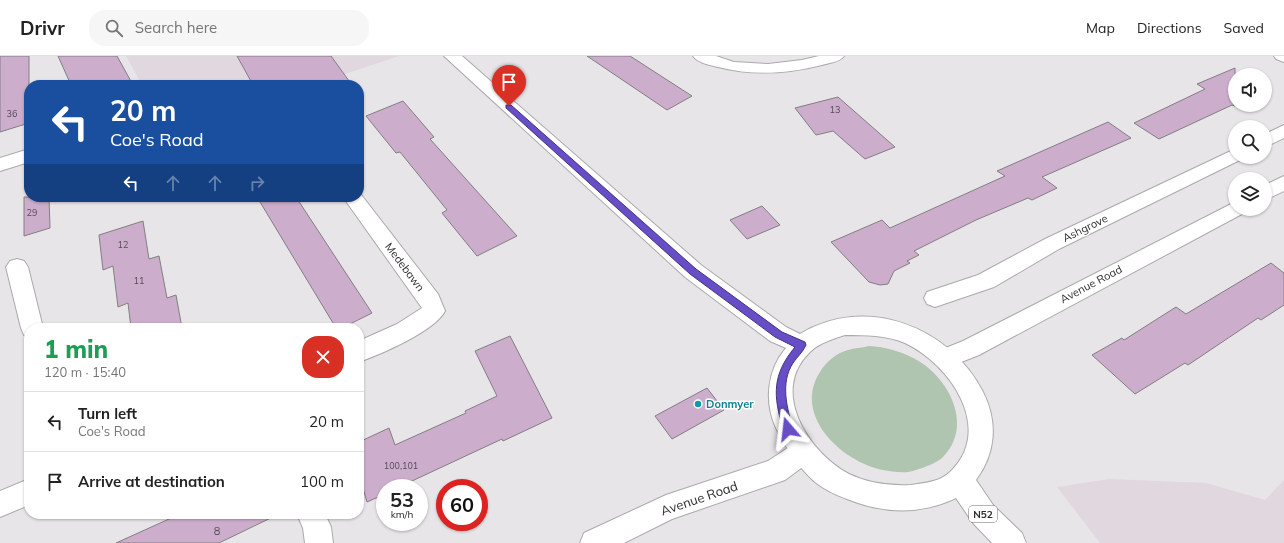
<!DOCTYPE html>
<meta charset="utf-8">
<style>
body{margin:0;font-family:Mulish,sans-serif;background:#f6f6f6;color:#222;height:100vh;display:flex;flex-direction:column;font-size:15px;white-space:nowrap}
*{box-sizing:border-box;margin:0}
p{font-size:13px;color:#767676}
.icon{flex:none;width:22px;height:22px;fill:none;stroke:currentColor;stroke-width:2;stroke-linecap:round;stroke-linejoin:round}
.map{position:relative;flex:1;overflow:hidden}
.sheet{position:absolute;left:24px;top:267px;width:340px;height:196px;display:flex;flex-direction:column;background:#fff;border-radius:16px;box-shadow:0 1px 3px #0004}
.sheet>*{flex:none}
.guide{position:absolute;left:24px;top:24px;width:340px;height:122px;border-radius:16px;box-shadow:0 1px 3px #0004;background:#1a4fa0;color:#fff;overflow:hidden}
.controls{position:absolute;left:1228px;top:12px;display:grid;gap:8px}
.controls a{display:grid;place-items:center;width:44px;height:44px;border-radius:50%;background:#fff;box-shadow:0 1px 3px #0004;font-size:20px}
.speed{position:absolute;left:376px;top:423px;display:flex;gap:8px;font-size:20px;font-weight:700;text-align:center}
.speed>*{display:grid;place-content:center;width:52px;height:52px;border-radius:50%;background:#fff;box-shadow:0 1px 3px #0004;line-height:1}
.speed small{font-size:10px;font-weight:400}
.speed .limit{border:6px solid #d22;background:#fff;color:#111}
.pin{position:absolute;display:grid;place-items:center;width:34px;height:34px;color:#fff;margin:-41px -17px;border-radius:50% 50% 50% 0;rotate:-45deg;box-shadow:0 0 4px #0007}
.pin .icon{rotate:45deg}
.me{position:absolute;width:44px;margin:-22px;rotate:343deg;stroke-linejoin:round;filter:drop-shadow(0 0 3px #0008)}
.turn{display:flex;align-items:center;gap:14px;height:84px;padding:0 20px;font-size:18px}
.turn .icon{width:52px;height:52px;stroke-width:2.5}
.turn b{display:block;font-size:28px;line-height:34px}
.lanes{display:flex;align-items:center;height:38px;padding:0 20px;background:#0003;justify-content:center;gap:20px;direction:ltr}
.lanes .off{opacity:.35}
.round{display:grid;place-items:center;flex:none;width:42px;height:42px;border-radius:16px;background:#f6f6f6}
.head{display:flex;align-items:center;justify-content:space-between;height:68px;padding:0 20px}
h1{font-size:24px;font-weight:800;line-height:30px;color:#1e9e55}
ul{padding:0;list-style:none}
li{display:flex;align-items:center;gap:12px;height:60px;padding:0 20px;border-top:1px solid #e0e0e0}
li div{flex:1}
li b{display:block;font-size:15px}
li em{font-style:normal}
header{display:flex;align-items:center;gap:24px;box-sizing:border-box;height:56px;padding:0 20px;background:#fff;border-bottom:1px solid #e0e0e0}
header strong{font-size:19px}
nav{display:flex;gap:22px;margin-inline-start:auto;font-size:14px}
.search{width:280px;height:36px;background:#f6f6f6;display:flex;align-items:center;gap:10px;box-sizing:border-box;padding:0 14px;border-radius:16px;color:#767676;font-size:15px}
.map>svg:first-child{display:block}
</style>
<header>
<strong>Drivr</strong>
<div class="search"><svg class="icon" aria-label="search" viewBox="0 0 24 24"><circle cx="10" cy="10" r="6"/><path d="M15 15l6 6"/></svg>Search here</div>
<nav><a>Map</a><a>Directions</a><a>Saved</a></nav>
</header>
<div class="map">
<svg width="1284" height="487" viewBox="0 0 1284 487">
<rect width="100%" height="100%" fill="#e7e5e7"/>
<path fill="#e0d7df" d="M 126,0 L 399,0 L 312,29 L 142,29 Z
M 1109,423 L 1206,427 L 1265,444 L 1284,424 L 1284,487 L 1100,487 L 1057,431 Z"/>
<path fill="#afc5af" d="M 869,290 C 885,291 901,295 915,303 C 949,321 974,370 943,401 C 937,407 923,412 916,414 C 906,418 893,416 883,414 C 842,406 792,359 820,316 C 826,306 836,297 848,294 C 854,292 862,292 869,290 Z"/>
<path fill="#cdadcc" stroke="#817f81" d="M 0,0 L 29,0 L 29,67 L 0,76 Z
M 58,0 L 117,0 L 133,29 L 71,29 Z
M 237,0 L 331,0 L 352,29 L 253,29 Z
M 587,0 L 630,0 L 692,40 L 667,54 Z
M 1235,12 L 1235,50 L 1232,49 L 1159,83 L 1134,67 L 1205,33 L 1197,28 Z
M 838,41 L 895,91 L 865,103 L 833,75 L 816,79 L 795,52 Z
M 403,45 L 434,81 L 430,83 L 517,180 L 477,200 L 442,157 L 447,154 L 400,96 L 396,97 L 366,60 Z
M 1108,66 L 1131,82 L 1042,121 L 1057,132 L 1032,144 L 1028,142 L 976,164 L 914,195 L 919,199 L 907,205 L 910,207 L 894,215 L 888,228 L 880,229 L 869,226 L 831,186 L 882,164 L 890,172 L 1005,120 L 997,115 Z
M 24,141 L 49,141 L 50,172 L 24,180 Z
M 257,141 L 296,141 L 372,257 L 342,272 L 336,272 Z
M 762,150 L 780,169 L 747,183 L 730,164 Z
M 143,165 L 149,203 L 159,200 L 167,242 L 176,239 L 182,272 L 131,272 L 128,247 L 118,251 L 113,210 L 103,214 L 99,179 Z
M 1271,207 L 1284,217 L 1284,249 L 1261,264 L 1258,262 L 1188,309 L 1185,307 L 1135,338 L 1092,299 L 1122,282 L 1124,284 L 1176,251 L 1186,258 Z
M 510,280 L 552,362 L 503,385 L 502,383 L 397,432 L 385,432 L 385,438 L 367,446 L 359,419 L 359,386 L 389,372 L 395,389 L 466,357 L 465,355 L 497,340 L 475,295 Z
M 707,332 L 724,354 L 672,383 L 655,360 Z
M 180,458 L 279,458 L 219,487 L 116,487 Z"/>
<g fill="none" stroke-linecap="round" stroke-linejoin="round">
<defs>
<path id="minor" d="M 693,0 L 716,0 L 734,6 L 768,8 L 802,4 L 819,0 L 844,0 C 840,6 829,7 822,9 C 786,18 753,20 718,11 C 710,9 698,7 693,0 Z
M 1274,0 L 1284,0 L 1284,6 L 1276,3 Z
M 1284,69 L 1284,82 L 1265,91 L 1265,78 Z
M 29,93 L 29,106 L 0,115 L 0,102 Z
M 1235,93 L 1235,101 L 1243,101 L 1242,103 L 1059,193 L 994,231 L 935,251 L 927,248 L 924,242 L 927,236 L 978,219 L 1045,183 Z
M 359,136 L 438,238 L 445,255 C 435,275 381,298 359,306 L 359,285 L 397,268 L 422,252 L 343,141 L 359,141 Z
M 17,203 L 24,205 L 28,211 L 43,272 L 29,272 L 29,280 L 24,279 L 21,272 L 6,211 L 10,205 Z
M 29,423 L 29,449 L 0,461 L 0,435 Z
M 297,458 L 325,458 L 331,471 L 333,487 L 305,487 L 303,472 Z"/>
<path id="secondary" d="M 1284,120 L 1284,135 L 1265,144 L 1265,129 Z
M 1235,146 L 1235,153 L 1245,153 L 1242,158 L 979,299 L 946,312 L 938,309 L 934,302 L 938,295 L 963,285 Z
M 803,384 L 812,388 L 816,396 L 812,404 L 785,424 L 672,463 L 624,487 L 580,487 L 584,477 L 666,439 L 768,405 L 794,388 Z"/>
<path id="primary" d="M 444,0 L 462,0 L 701,209 L 786,271 L 800,278 C 866,238 950,271 983,336 C 998,366 996,397 976,424 L 993,449 L 1022,477 L 1026,487 L 992,487 L 973,467 L 956,442 C 920,459 884,458 847,443 C 836,439 825,434 815,426 C 798,411 786,392 776,372 C 764,346 767,314 786,292 L 770,285 L 685,221 ZM 845,279 C 865,279 886,279 905,287 C 950,308 995,373 950,416 C 940,426 924,427 911,429 C 890,430 867,427 849,418 C 808,396 769,335 810,296 C 819,287 833,283 845,279 Z"/>
</defs>
<use href="#minor" stroke="#aba9ab" stroke-width="2"/>
<use href="#secondary" stroke="#aba9ab" stroke-width="2"/>
<use href="#primary" stroke="#aba9ab" stroke-width="2"/>
<use href="#minor" fill="#fff" fill-rule="evenodd"/>
<use href="#secondary" fill="#fff" fill-rule="evenodd"/>
<use href="#primary" fill="#fff" fill-rule="evenodd"/>
</g>
<path fill="#674ec7" stroke="#433381" d="M 506,49 L 511,49 L 696,213 L 782,276 L 805,286 L 806,289 C 803,296 797,301 793,307 C 780,327 787,352 793,373 L 792,376 L 788,378 L 784,376 L 783,373 C 773,339 772,319 795,291 L 775,281 L 690,218 L 506,52 Z"/>
<circle fill="#0f9aa8" stroke="#fff" stroke-width="1.5" cx="698" cy="348" r="4"/>
<g text-anchor="middle" stroke-width="3" stroke-linejoin="round" paint-order="stroke">
<g font-size="9" fill="#554c55">
<text x="835" y="57">13</text>
<text x="12" y="61">36</text>
<text x="32" y="160">29</text>
<text x="123" y="192">12</text>
<text x="139" y="228">11</text>
<text x="401" y="413">100,101</text>
</g>
<rect fill="#fff" stroke="#6c6b6c" stroke-width="1" x="969" y="450" width="28" height="16" rx="3"/>
<g font-size="10" font-weight="bold" fill="#2d2c2d">
<text x="983" y="462">N52</text>
</g>
<g font-size="11" fill="#2d2c2d" stroke="#fff">
<text transform="translate(1085 172) rotate(-26)" y="4">Ashgrove</text>
<text transform="translate(405 211) rotate(53)" y="4">Medebawn</text>
<text transform="translate(1091 228) rotate(-28)" y="4">Avenue Road</text>
</g>
<g font-size="11" font-weight="bold" fill="#0d838f" stroke="#fff" text-anchor="start">
<text x="706" y="352">Donmyer</text>
</g>
<g font-size="11" fill="#554c55">
<text x="217" y="479">8</text>
</g>
<g font-size="13" fill="#2d2c2d" stroke="#fff">
<text transform="translate(699 442) rotate(-19)" y="5">Avenue Road</text>
</g>
</g>
</svg>
<div class="controls">
<a><svg class="icon" aria-label="sound" viewBox="0 0 24 24"><path d="M4 9h4l5-4v14l-5-4H4zM17 9q2 3 0 6"/></svg></a>
<a><svg class="icon" aria-label="search" viewBox="0 0 24 24"><circle cx="10" cy="10" r="6"/><path d="M15 15l6 6"/></svg></a>
<a><svg class="icon" aria-label="layers" viewBox="0 0 24 24"><path d="M12 4l9 5-9 5-9-5zM3 14l9 5 9-5"/></svg></a>
</div>
<div class="speed"><div>53<small>km/h</small></div><div class="limit">60</div></div>
<div class="pin" style="left:509px;top:50px;background:#d93025"><svg class="icon" aria-label="arrive" viewBox="0 0 24 24"><path d="M6 21V4h12l-3 4 3 4H6"/></svg></div>
<svg class="me" style="left:788px;top:373px" viewBox="-20 -20 40 40"><path d="M0-17L14 15 0 8-14 15z" fill="#674ec7" stroke="#fff" stroke-width="4"/></svg>
<div class="guide">
<div class="turn"><svg class="icon" aria-label="left" viewBox="0 0 24 24"><path d="M17 20v-9H6M10 6l-5 5 5 5"/></svg><div><b>20 m</b>Coe's Road</div></div>
<div class="lanes"><svg class="icon" aria-label="left" viewBox="0 0 24 24"><path d="M17 20v-9H6M10 6l-5 5 5 5"/></svg><svg class="icon off" aria-label="ahead" viewBox="0 0 24 24"><path d="M12 20V5M6 11l6-6 6 6"/></svg><svg class="icon off" aria-label="ahead" viewBox="0 0 24 24"><path d="M12 20V5M6 11l6-6 6 6"/></svg><svg class="icon off" aria-label="right" viewBox="0 0 24 24"><path d="M7 20v-9h11M14 6l5 5-5 5"/></svg></div>
</div>
<section class="sheet">
<div class="head"><div><h1>1 min</h1><p>120 m · 15:40</p></div><a class="round" style="background:#d93025;color:#fff"><svg class="icon" aria-label="close" viewBox="0 0 24 24"><path d="M6 6l12 12M18 6L6 18"/></svg></a></div>
<ul>
<li><svg class="icon" aria-label="left" viewBox="0 0 24 24"><path d="M17 20v-9H6M10 6l-5 5 5 5"/></svg><div><b>Turn left</b><p>Coe's Road</p></div><em>20 m</em></li>
<li><svg class="icon" aria-label="arrive" viewBox="0 0 24 24"><path d="M6 21V4h12l-3 4 3 4H6"/></svg><div><b>Arrive at destination</b></div><em>100 m</em></li>
</ul>
</section>
</div>
